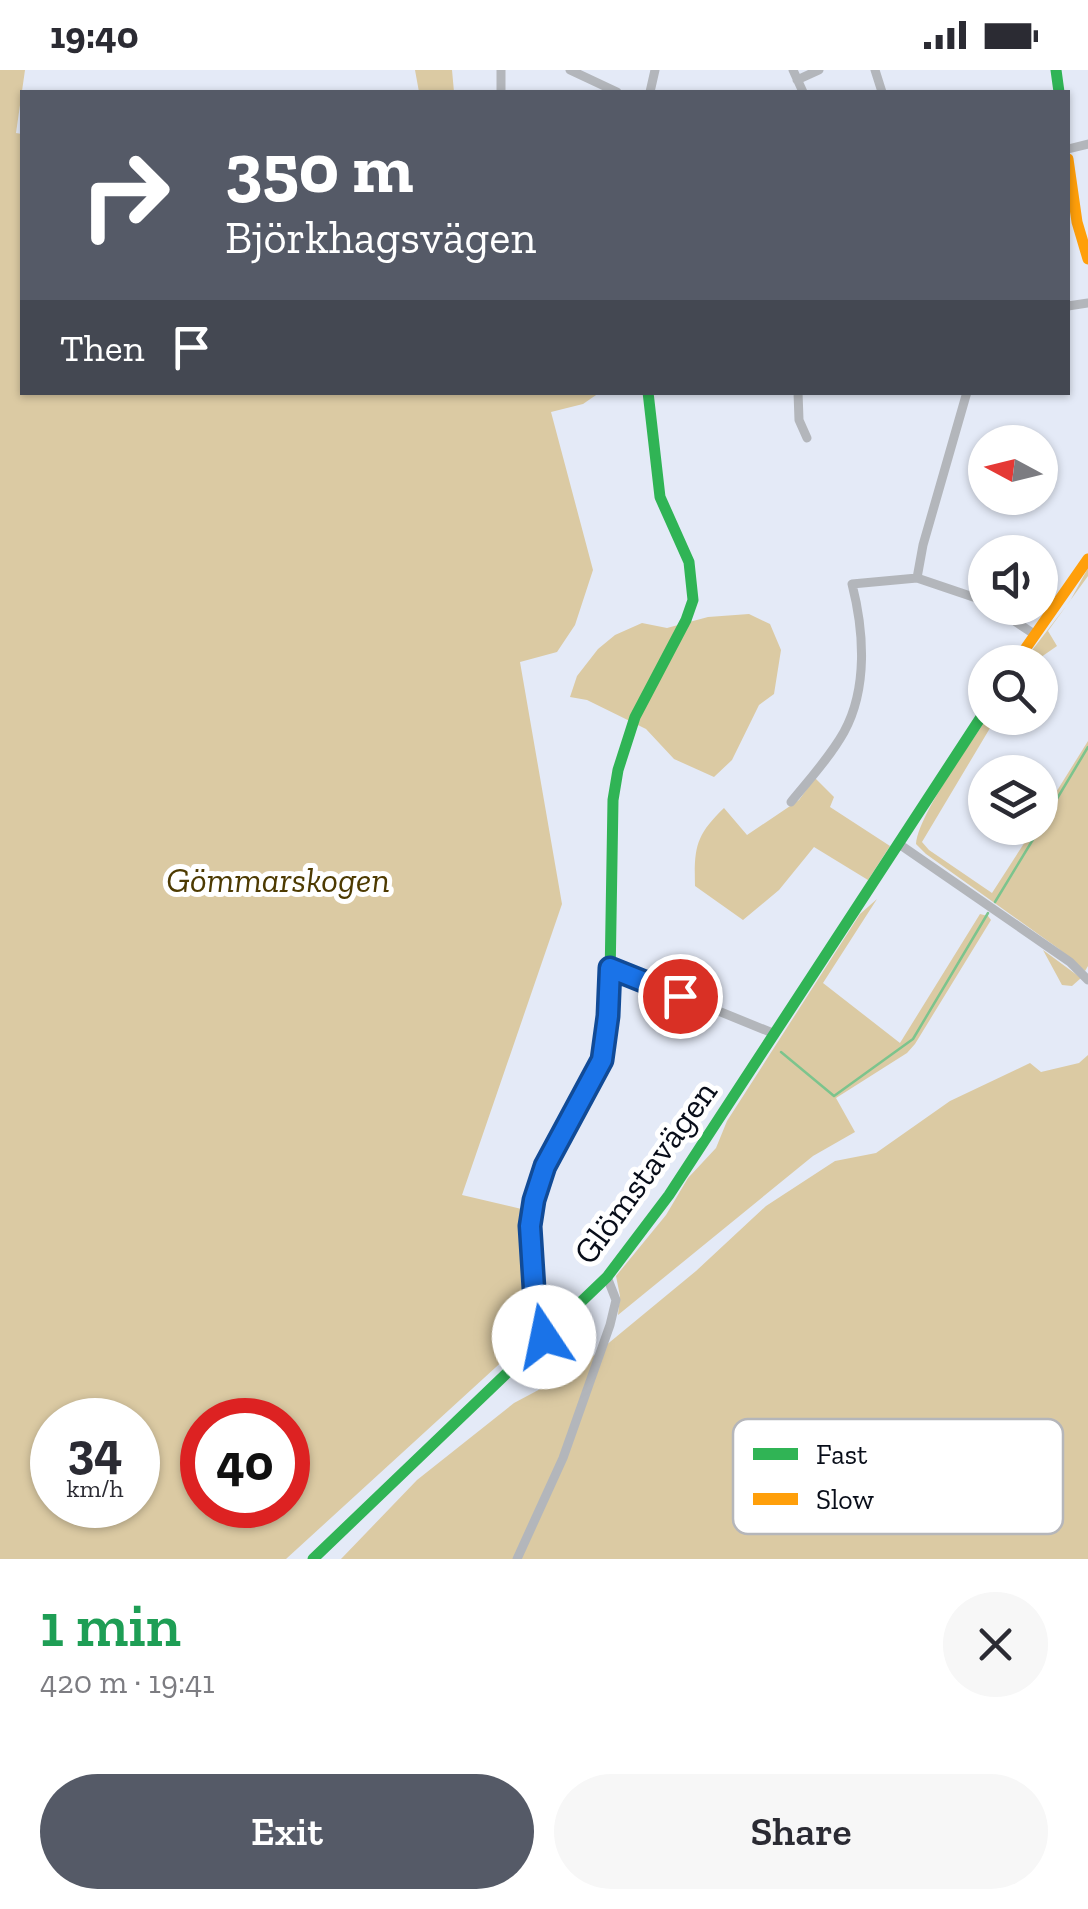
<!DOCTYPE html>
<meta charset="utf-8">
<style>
body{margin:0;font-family:"Zilla Slab",serif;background:#f7f7f7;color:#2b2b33;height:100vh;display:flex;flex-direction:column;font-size:38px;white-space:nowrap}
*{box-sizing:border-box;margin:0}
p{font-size:32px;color:#7c7c81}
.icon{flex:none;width:55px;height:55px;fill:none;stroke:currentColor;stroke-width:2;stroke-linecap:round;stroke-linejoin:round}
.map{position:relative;height:1489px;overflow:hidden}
.side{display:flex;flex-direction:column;background:#fff;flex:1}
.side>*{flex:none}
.guide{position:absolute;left:20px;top:20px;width:1050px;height:305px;border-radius:0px;box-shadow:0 2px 8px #0004;background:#555a67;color:#fff;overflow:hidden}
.needle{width:65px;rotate:277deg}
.buttons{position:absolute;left:968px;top:355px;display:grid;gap:20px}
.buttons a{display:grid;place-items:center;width:90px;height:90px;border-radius:50%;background:#fff;box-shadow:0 2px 8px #0004;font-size:50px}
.speed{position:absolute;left:30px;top:1328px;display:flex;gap:20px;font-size:50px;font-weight:700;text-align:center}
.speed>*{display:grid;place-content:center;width:130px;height:130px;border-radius:50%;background:#fff;box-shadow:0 2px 8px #0004;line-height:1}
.speed small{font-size:25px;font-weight:400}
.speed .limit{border:15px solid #d22;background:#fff;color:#111}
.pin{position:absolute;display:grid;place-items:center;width:85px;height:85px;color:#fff;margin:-42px;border:5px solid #fff;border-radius:50%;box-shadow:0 2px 10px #0007}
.me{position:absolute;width:110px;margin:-55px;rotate:349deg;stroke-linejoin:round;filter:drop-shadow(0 0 8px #0008)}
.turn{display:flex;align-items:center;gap:35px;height:210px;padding:0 40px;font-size:45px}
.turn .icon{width:130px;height:130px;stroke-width:2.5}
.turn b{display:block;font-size:70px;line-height:85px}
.then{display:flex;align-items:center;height:95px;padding:0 40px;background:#0003;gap:20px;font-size:38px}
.round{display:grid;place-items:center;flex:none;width:105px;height:105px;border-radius:52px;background:#f7f7f7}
.overview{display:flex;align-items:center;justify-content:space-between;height:170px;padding:0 40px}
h1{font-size:60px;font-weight:600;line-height:75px;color:#1e9e55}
.cta{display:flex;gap:20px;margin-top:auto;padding:20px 40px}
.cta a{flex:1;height:115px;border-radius:60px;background:#555a67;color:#fff;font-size:40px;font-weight:600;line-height:115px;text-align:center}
.cta a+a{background:#f7f7f7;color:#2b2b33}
.status{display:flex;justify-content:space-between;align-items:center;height:70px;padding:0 50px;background:#fff;direction:ltr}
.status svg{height:28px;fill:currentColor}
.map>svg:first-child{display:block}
</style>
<div class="status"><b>19:40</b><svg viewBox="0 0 49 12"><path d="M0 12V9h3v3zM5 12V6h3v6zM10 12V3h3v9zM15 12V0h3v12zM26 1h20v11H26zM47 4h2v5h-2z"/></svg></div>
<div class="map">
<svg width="1088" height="1489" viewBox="0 0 1088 1489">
<rect width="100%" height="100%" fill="#e4eaf7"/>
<path fill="#dbcaa3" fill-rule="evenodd" d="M 0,0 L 25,0 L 16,63 L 22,64 L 22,322 L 599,323 L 583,334 L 551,342 L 593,500 L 575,555 L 557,582 L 520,592 L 562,834 L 462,1125 L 534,1142 L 541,1256 L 286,1489 L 0,1489 ZM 52,1350 L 138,1350 L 138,1435 L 52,1435 ZM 202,1350 L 288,1350 L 288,1435 L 202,1435 Z
M 415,0 L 452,0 L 454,22 L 419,22 Z
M 1088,498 L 1088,506 L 1048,561 L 1057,576 L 1034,592 L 1023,592 L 1070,531 Z
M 749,544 L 770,554 L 781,580 L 774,624 L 759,635 L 732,690 L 714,707 L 674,689 L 646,659 L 587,630 L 570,627 L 577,606 L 598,579 L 615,565 L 642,553 L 667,558 L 708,547 Z
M 987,648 L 996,648 L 922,772 L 929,780 L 992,823 L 1034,758 L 1040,758 L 1040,748 L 1088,671 L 1088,896 L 1085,901 L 1059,879 L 926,784 L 916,774 C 918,745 970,675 987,648 Z
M 815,708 L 834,727 L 830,737 L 890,776 L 868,810 L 814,777 L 779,820 L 743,850 L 695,816 C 694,777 696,765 724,738 L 747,765 L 799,730 Z
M 877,829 L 823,913 L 900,973 L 980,844 L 988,846 L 991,850 L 915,974 L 907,983 L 836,1028 L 855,1062 L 813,1086 L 618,1245 L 620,1226 L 616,1206 L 666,1145 L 688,1108 L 716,1078 L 727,1051 L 860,844 Z
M 1043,880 L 1081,908 L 1072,916 L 1062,915 Z
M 1088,985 L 1088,1489 L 341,1489 L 417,1410 L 514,1333 L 576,1300 L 696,1201 L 766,1136 L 835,1091 L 876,1083 L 950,1031 L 1030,993 L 1041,1002 L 1079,993 Z"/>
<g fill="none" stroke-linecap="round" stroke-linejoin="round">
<path stroke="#7cc48d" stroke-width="2.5" d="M 1040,757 L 1088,677
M 995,832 L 1040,758
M 781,982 L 834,1026 L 913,969 L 988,843"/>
<path stroke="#b3b6bb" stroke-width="9" d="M 570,0 L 617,22
M 793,0 L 803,22
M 875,0 L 882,22
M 797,10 L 819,0
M 501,22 L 501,0
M 650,22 L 655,0
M 1068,79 L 1088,74
M 1068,236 L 1088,233
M 798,322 L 799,350 L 807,368
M 917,508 L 923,475 L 967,322
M 995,538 L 1034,564
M 791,732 C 809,710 830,687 844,662 C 868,618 864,561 852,514 L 917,508 L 985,531
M 899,774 L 1070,892 L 1088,910
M 610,897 L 775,964
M 517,1489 L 563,1388 L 610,1255 L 616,1230 L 607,1207"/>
<path stroke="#30b455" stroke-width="11" d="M 1056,0 L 1059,22
M 544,1267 L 536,1257 L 530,1156 L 537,1116 L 596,1004 L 604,982 L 610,909 L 613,730 L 618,700 L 635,647 L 686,550 L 693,530 L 689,492 L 660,427 L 648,322
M 313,1489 L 607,1207 L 669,1125 L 985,641"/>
<path stroke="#ff9f0a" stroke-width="11" d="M 1068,89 L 1077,152 L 1088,189
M 1016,592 L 1088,489"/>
</g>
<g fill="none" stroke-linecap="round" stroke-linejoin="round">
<defs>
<path id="route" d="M 544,1267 L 536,1250 L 530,1156 L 534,1130 L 545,1096 L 602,990 L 608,946 L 610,898 L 680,926"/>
</defs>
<use href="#route" stroke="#114b97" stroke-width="25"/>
<use href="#route" stroke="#1a73e8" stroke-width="18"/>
</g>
<g text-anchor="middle" stroke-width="10" stroke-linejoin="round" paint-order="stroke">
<g font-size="35" font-style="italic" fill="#4d3a01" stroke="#fff">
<text x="278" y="822">Gömmarskogen</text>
</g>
<g font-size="35" fill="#080d19" stroke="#fff">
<text transform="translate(645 1102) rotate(-54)" y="12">Glömstavägen</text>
</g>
</g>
<rect x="733" y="1349" width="330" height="115" rx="15" fill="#fff" stroke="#b5b6ba" stroke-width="2.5"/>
<rect x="753" y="1378" width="45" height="12" fill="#30b455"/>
<rect x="753" y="1423" width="45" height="12" fill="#ff9f0a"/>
<g font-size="28" fill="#080d19">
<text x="816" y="1394">Fast</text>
<text x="816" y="1439">Slow</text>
</g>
</svg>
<div class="buttons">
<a><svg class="needle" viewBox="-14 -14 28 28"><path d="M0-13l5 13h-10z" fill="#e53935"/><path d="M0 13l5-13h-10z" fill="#7c7c81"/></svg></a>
<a><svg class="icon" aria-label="sound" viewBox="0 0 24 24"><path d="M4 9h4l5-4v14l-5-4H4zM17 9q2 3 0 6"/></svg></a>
<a><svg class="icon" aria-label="search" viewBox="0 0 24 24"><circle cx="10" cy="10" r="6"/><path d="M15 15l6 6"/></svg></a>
<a><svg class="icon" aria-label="layers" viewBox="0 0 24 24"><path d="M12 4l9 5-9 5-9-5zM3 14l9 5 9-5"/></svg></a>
</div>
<div class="speed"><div>34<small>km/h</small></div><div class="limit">40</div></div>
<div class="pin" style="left:680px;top:926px;background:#d93025"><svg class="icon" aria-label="arrive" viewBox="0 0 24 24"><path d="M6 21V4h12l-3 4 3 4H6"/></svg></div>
<svg class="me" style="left:544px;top:1267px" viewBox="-20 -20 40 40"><circle r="19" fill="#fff"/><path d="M0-13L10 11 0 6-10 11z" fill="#1a73e8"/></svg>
<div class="guide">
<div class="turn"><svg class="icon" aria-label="right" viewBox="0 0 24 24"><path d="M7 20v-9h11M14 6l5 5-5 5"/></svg><div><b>350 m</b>Björkhagsvägen</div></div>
<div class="then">Then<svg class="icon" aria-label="arrive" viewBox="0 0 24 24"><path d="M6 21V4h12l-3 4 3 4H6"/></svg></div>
</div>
</div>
<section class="side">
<div class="overview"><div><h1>1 min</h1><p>420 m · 19:41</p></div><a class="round"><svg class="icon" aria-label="close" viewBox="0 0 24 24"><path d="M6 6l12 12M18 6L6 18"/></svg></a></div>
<div class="cta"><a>Exit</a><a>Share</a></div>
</section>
